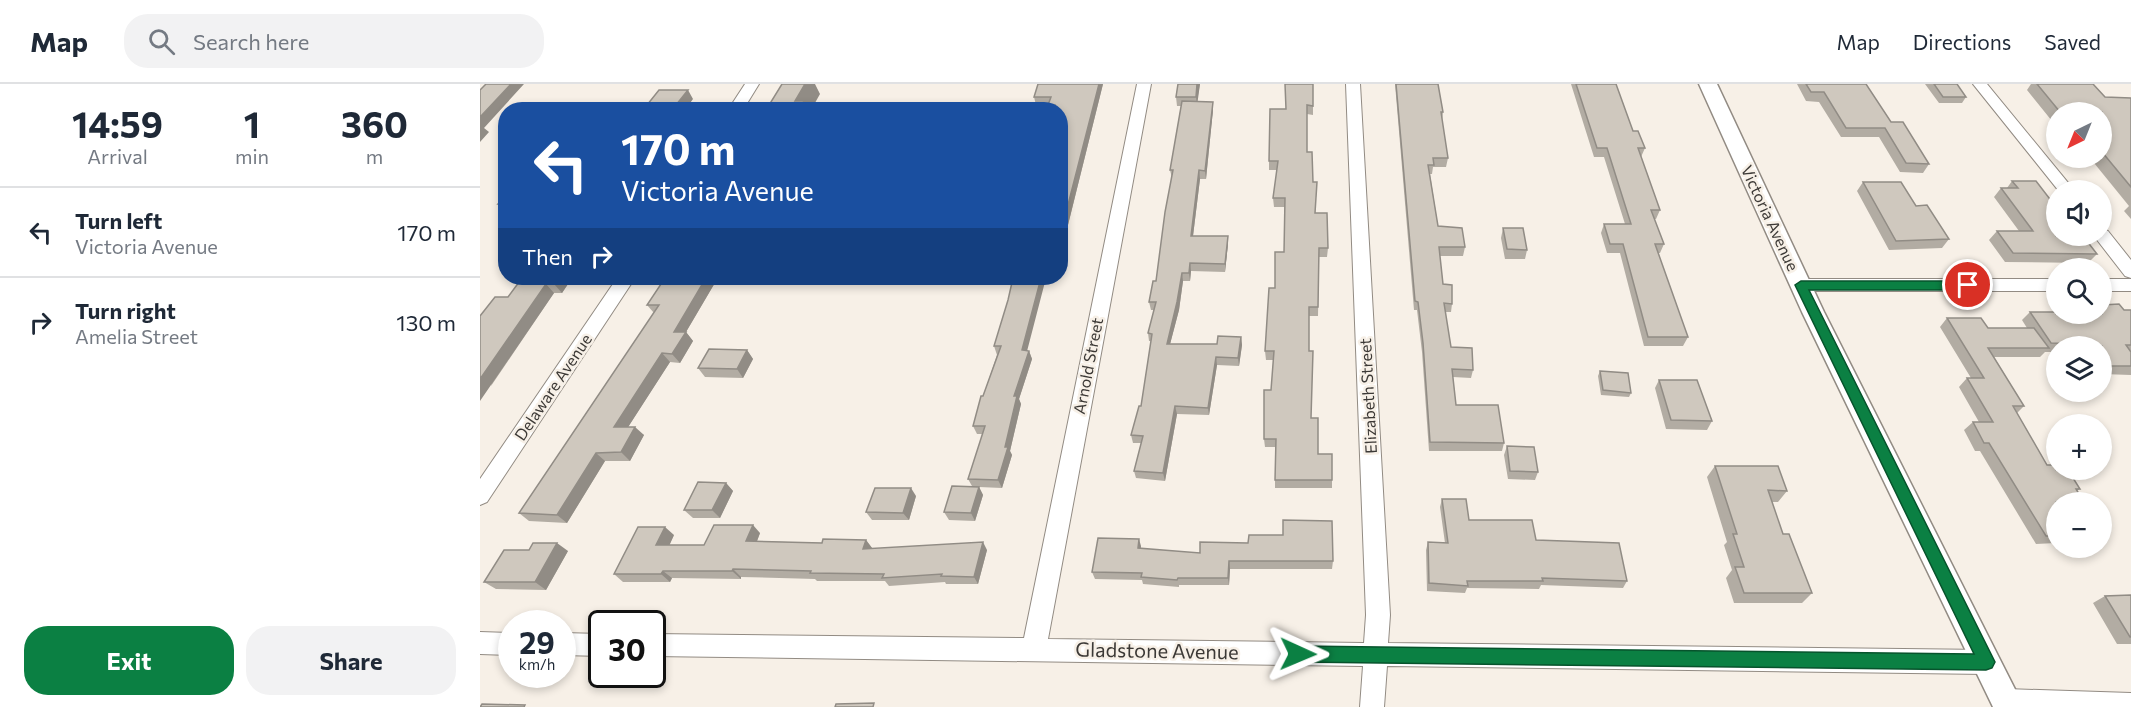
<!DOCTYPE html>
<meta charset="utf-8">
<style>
body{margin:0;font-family:Commissioner,sans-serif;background:#f2f2f3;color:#1f2937;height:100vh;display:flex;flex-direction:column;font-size:22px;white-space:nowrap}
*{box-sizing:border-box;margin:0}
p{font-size:20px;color:#747a83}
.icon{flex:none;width:33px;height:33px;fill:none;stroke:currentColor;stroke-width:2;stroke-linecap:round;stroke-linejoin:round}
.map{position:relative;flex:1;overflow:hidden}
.drawer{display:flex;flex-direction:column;background:#fff;width:480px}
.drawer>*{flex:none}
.guide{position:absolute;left:18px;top:18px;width:570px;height:183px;border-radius:24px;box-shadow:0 3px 9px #0003;background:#1a4fa0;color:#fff;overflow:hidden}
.needle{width:39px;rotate:223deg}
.fabs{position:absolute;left:1566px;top:18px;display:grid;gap:12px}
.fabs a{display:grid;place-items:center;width:66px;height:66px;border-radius:50%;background:#fff;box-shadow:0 3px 9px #0003;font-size:30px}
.speed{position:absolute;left:18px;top:526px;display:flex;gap:12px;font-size:30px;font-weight:700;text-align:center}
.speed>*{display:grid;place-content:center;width:78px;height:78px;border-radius:50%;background:#fff;box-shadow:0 3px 9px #0003;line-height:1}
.speed small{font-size:15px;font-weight:400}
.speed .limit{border:3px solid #111;border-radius:9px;background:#fff;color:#111}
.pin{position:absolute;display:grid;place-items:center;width:51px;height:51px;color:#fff;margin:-26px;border:3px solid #fff;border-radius:50%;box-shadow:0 2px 6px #0007}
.me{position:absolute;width:66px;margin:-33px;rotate:91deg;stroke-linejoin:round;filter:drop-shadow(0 0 4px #0008)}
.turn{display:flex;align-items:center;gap:21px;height:126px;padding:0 24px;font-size:27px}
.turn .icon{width:78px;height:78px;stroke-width:2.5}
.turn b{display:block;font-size:42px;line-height:51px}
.then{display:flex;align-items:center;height:57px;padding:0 24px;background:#0003;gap:12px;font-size:22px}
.eta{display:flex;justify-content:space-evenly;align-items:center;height:102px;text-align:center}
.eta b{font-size:36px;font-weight:700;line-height:42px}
.cta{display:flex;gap:12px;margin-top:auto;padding:12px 24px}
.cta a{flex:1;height:69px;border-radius:24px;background:#0b8043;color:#fff;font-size:24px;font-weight:700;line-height:69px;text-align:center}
.cta a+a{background:#f2f2f3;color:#1f2937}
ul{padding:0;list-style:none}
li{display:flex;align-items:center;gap:18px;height:90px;padding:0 24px;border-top:2px solid #e0e1e3}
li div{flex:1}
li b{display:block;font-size:22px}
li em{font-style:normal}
header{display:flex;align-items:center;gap:36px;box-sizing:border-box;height:84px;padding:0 30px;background:#fff;border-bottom:2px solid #e0e1e3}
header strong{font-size:28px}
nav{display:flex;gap:33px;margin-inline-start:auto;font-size:21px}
.search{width:420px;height:54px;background:#f2f2f3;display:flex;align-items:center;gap:15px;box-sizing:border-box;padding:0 21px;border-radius:24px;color:#747a83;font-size:22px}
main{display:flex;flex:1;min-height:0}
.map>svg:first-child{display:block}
</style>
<header>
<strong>Map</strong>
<div class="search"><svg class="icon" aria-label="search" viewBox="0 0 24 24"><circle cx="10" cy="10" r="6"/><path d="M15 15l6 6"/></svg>Search here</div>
<nav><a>Map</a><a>Directions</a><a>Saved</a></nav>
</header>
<main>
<section class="drawer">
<div class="eta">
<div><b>14:59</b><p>Arrival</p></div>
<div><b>1</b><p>min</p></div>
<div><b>360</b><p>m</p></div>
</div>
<ul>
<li><svg class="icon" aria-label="left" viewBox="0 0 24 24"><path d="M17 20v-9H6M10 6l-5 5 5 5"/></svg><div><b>Turn left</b><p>Victoria Avenue</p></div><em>170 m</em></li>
<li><svg class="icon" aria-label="right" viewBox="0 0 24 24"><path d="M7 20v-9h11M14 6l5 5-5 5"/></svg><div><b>Turn right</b><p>Amelia Street</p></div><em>130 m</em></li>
</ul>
<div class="cta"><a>Exit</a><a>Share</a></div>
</section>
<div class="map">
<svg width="1651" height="623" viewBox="0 0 1651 623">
<rect width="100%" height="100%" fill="#f7f0e7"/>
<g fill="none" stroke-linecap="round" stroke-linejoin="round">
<defs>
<path id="minor" d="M 265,0 L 279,0 L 263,26 L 248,26 Z
M 657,0 L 671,0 L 568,555 L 884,559 L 886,531 L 866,0 L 880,0 L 910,531 L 908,559 L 1506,566 L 1514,570 L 1518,578 L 1514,586 L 1506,590 L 907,582 L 904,623 L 880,623 L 883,582 L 172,572 L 172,550 L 544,554 Z
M 1493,0 L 1507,0 L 1594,106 L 1578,106 Z
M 1622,145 L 1628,147 L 1651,176 L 1651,194 L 1645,192 L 1614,152 L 1622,152 Z
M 137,194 L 155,194 L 7,418 L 0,421 L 0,395 Z
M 1321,195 L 1576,195 L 1576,207 L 1321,207 L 1315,205 L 1312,201 L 1315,197 Z
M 1622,195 L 1651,195 L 1651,207 L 1622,207 Z
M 0,548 L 32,549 L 32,571 L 0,570 Z
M 82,549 L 122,550 L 122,572 L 82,571 Z
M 1526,605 L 1651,609 L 1651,623 L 1516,623 L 1514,617 L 1517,608 Z"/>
<path id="tertiary" d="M 1219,0 L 1237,0 L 1344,228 L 1544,623 L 1513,623 L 1322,228 Z"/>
</defs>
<use href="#minor" stroke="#928b83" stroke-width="2"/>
<use href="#tertiary" stroke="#928b83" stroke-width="3"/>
<use href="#minor" fill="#fff" fill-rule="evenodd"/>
<use href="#tertiary" fill="#fff" fill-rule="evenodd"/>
</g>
<path fill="#b2aca3" d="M 623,0 L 588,141 L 581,169 L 580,26 L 570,26 L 569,22 L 556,21 L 554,13 Z
M 698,0 L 720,0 L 717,17 L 733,26 L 726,95 L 720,95 L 713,152 L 748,152 L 748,160 L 745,188 L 711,187 L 710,197 L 703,197 L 699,226 L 690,260 L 737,260 L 761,253 L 762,261 L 759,282 L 737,281 L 729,331 L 697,330 L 685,397 L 656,394 L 654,387 L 661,359 L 653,359 L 651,351 L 661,322 L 671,257 L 669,257 L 668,249 L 674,226 L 671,226 L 669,218 L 676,197 L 692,94 L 690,86 L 701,22 L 697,22 L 696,13 Z
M 833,0 L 833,31 L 827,30 L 827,68 L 833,98 L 837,98 L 835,129 L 848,164 L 847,173 L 839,173 L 838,232 L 829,232 L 829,267 L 831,334 L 838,370 L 852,396 L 852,404 L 795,404 L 795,363 L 785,363 L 784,355 L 791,306 L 794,276 L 786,276 L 785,267 L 795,204 L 804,168 L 805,123 L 794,123 L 793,114 L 797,86 L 789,86 L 789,77 Z
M 915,0 L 958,0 L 963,28 L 962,37 L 968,74 L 966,83 L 953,83 L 952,90 L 950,90 L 958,142 L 985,163 L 983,172 L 960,172 L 963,200 L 972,220 L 971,228 L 965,228 L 971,263 L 993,286 L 991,294 L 973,293 L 976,321 L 1024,359 L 1022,367 L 949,367 L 942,268 L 937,226 L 934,226 Z
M 1091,0 L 1136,0 L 1153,47 L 1165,64 L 1161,73 L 1180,126 L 1176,135 L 1174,135 L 1184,160 L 1180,169 L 1178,169 L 1208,253 L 1203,262 L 1164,262 L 1140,169 L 1127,169 L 1121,149 L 1124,140 L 1145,140 L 1124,73 L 1114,73 Z
M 1317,0 L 1386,0 L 1411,38 L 1449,80 L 1443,89 L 1420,88 L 1399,53 L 1361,53 L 1339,18 L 1326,17 Z
M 1445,0 L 1477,0 L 1486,13 L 1482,19 L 1459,19 Z
M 1551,0 L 1613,0 L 1625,13 L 1651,14 L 1651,135 L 1644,127 L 1649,122 L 1610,74 L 1622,74 L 1622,28 L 1576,28 L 1576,42 L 1547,6 Z
M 1532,97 L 1576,123 L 1617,170 L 1608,179 L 1525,178 L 1509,156 L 1517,147 L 1539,147 L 1514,113 L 1521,104 L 1527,104 Z
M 1383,98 L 1436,122 L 1469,155 L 1462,164 L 1409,166 L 1377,107 Z
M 26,111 L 26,128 L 18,120 Z
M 1023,144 L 1047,166 L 1045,175 L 1025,175 L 1021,154 Z
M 42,194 L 92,194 L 82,209 L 74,209 L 11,302 L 28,213 Z
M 185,194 L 248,194 L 246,198 L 236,197 L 206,248 L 213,257 L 200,279 L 190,278 L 148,343 L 164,351 L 150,377 L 125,377 L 87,439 L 49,437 L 39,429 L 174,229 L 167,221 Z
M 528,216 L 547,267 L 549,267 L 552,275 L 539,315 L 541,320 L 530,367 L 532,371 L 522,404 L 499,403 L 503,411 L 495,437 L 469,436 L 464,428 L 492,402 L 488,395 L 503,350 L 497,350 L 493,342 L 517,271 L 514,262 Z
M 1644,226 L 1651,226 L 1651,291 L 1622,290 L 1622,262 L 1576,262 L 1576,268 L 1565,268 L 1560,273 L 1514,273 L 1544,322 L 1537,329 L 1567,381 L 1600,405 L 1576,418 L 1576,459 L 1556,460 L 1500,367 L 1495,367 L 1484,346 L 1493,338 L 1499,338 L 1479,303 L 1487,294 L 1491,294 L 1460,243 L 1467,234 L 1508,244 L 1547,244 L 1542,236 L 1550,228 L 1622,230 Z
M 267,266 L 273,275 L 263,294 L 225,293 L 218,284 Z
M 1120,287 L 1151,309 L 1149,313 L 1121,311 L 1118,292 Z
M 1179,296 L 1232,337 L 1227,346 L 1186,345 L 1175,304 Z
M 1027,362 L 1058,388 L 1055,396 L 1028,395 L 1024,371 Z
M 1235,382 L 1307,407 L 1298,418 L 1292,418 L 1303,450 L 1332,509 L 1322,519 L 1254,519 L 1246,494 L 1252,486 L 1244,461 L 1247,458 L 1227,393 Z
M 246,399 L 253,407 L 240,434 L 213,434 L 204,426 Z
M 436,412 L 429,436 L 392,436 L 386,428 Z
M 962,415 L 989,436 L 1056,456 L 1147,497 L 1143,504 L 1061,501 L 1059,505 L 987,504 L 985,509 L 947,507 L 946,466 L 948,458 L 965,459 L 960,423 Z
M 280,449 L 277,457 L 342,459 L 386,456 L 392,464 L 392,465 L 507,466 L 498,500 L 466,500 L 465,498 L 409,502 L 405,497 L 337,497 L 335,495 L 261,493 L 261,495 L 192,494 L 190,498 L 143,498 L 134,490 L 194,451 L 189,461 L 224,461 Z
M 661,462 L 661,465 L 720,469 L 853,477 L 852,485 L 750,485 L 749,501 L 699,501 L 699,503 L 663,500 L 662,496 L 615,495 L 612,488 Z
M 88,467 L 66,506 L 16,505 L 4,498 Z
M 1651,511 L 1651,560 L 1637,560 L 1613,519 L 1625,512 Z"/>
<path fill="#918c85" d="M 31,0 L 44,0 L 4,44 L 9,48 L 0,58 L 0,33 Z
M 325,0 L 335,0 L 340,10 L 331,26 L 319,26 L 315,17 Z
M 619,0 L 623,0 L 581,169 L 580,152 Z
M 717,0 L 720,0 L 717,22 L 716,13 Z
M 208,6 L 213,15 L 205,26 L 192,26 Z
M 733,18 L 733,26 L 726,95 L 725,87 Z
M 719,86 L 720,95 L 712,160 L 711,152 Z
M 748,152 L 748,160 L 745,188 L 745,180 Z
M 710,179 L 711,187 L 710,197 L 709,189 Z
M 702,189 L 703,197 L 699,226 L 688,268 L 687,260 Z
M 78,194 L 92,194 L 82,209 L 74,200 Z
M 226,194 L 233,194 L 236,197 L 206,248 L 213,257 L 200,279 L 192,270 L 194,248 Z
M 561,194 L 566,194 L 545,275 L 542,266 Z
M 66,200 L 74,209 L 0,317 L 0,295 Z
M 761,253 L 762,261 L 759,282 L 758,274 Z
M 267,266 L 273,275 L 263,294 L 257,285 Z
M 549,267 L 552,275 L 539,315 L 541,320 L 530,367 L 532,371 L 522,404 L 518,396 L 525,363 L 534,312 Z
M 182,269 L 190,278 L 143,351 L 134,343 Z
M 736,273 L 737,281 L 729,331 L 728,324 Z
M 695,322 L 697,330 L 685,397 L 683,389 Z
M 155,343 L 164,351 L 150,377 L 141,368 Z
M 116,369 L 125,377 L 87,439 L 77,431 Z
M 246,399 L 253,407 L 240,434 L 232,426 Z
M 499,403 L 503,411 L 495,437 L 491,429 Z
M 431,404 L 436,412 L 429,436 L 423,429 Z
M 273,441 L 280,449 L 274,465 L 266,457 Z
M 185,443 L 194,451 L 186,469 L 176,461 Z
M 659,455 L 661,462 L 660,472 L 658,464 Z
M 386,456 L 392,464 L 389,473 L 383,465 Z
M 503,458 L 507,466 L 498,500 L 494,493 Z
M 77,459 L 88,467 L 66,506 L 55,498 Z
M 749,477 L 750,485 L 749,501 L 748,494 Z
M 253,485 L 261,493 L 261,495 L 252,487 Z
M 183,487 L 192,494 L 190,498 L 181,490 Z"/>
<path fill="#cfc8be" stroke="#918c85" stroke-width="1.5" d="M 6,0 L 31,0 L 0,33 L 0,6 Z
M 302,0 L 325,0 L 315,17 L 324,17 L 319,26 L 286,26 Z
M 558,0 L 619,0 L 580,152 L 580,26 L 574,26 L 575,21 L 568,21 L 571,13 L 554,13 Z
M 698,0 L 717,0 L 716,13 L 696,13 Z
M 805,0 L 833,0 L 833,22 L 827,21 L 827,68 L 832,68 L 833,98 L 837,98 L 835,129 L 847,129 L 848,164 L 839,164 L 838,223 L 829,223 L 829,267 L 833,267 L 831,334 L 838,334 L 838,370 L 852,370 L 852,396 L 795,396 L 796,355 L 784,355 L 784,306 L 791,306 L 794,267 L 785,267 L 789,204 L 795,204 L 795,168 L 804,168 L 805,114 L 793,114 L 798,77 L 789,77 L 790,25 L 806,25 Z
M 916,0 L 958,0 L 963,28 L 961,28 L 968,74 L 953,74 L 954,81 L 948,81 L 958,142 L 982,144 L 985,163 L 959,163 L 963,200 L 972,201 L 972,220 L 964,219 L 971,263 L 992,264 L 993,286 L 972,285 L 976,321 L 1018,321 L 1024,359 L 950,358 L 943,259 L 938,218 L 935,217 Z
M 1096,0 L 1136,0 L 1153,47 L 1158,47 L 1165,64 L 1158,64 L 1180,126 L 1171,126 L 1184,160 L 1175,160 L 1208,253 L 1168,253 L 1143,160 L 1130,160 L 1124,140 L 1151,140 L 1127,64 L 1117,64 Z
M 1326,0 L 1386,0 L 1411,38 L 1423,38 L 1449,80 L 1426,79 L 1405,44 L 1366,44 L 1344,8 L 1331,8 Z
M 1454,0 L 1477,0 L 1486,13 L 1463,13 Z
M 1557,0 L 1613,0 L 1625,13 L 1651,14 L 1651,103 L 1622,68 L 1622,28 L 1580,28 Z
M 179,6 L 208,6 L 192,26 L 163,26 Z
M 702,17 L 733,18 L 725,87 L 719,86 L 711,152 L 748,152 L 745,180 L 710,179 L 709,189 L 702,189 L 697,218 L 687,260 L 737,260 L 738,252 L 761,253 L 758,274 L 736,273 L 728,324 L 695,322 L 683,389 L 654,387 L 663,352 L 651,351 L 659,322 L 661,322 L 672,250 L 668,249 L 676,218 L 669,218 L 673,197 L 676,197 L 685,128 L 693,86 L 690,86 Z
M 1532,97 L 1556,97 L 1576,123 L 1576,152 L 1603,152 L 1617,170 L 1533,169 L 1517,147 L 1553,147 L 1521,104 L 1538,104 Z
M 1383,98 L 1421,98 L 1436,122 L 1447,121 L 1469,155 L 1416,157 Z
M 26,111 L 26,120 L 18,120 Z
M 1023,144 L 1043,144 L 1047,166 L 1027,165 Z
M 42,194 L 78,194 L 74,200 L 66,200 L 0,295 L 0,232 L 15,213 L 28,213 Z
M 185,194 L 226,194 L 194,248 L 206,248 L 192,270 L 182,269 L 134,343 L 155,343 L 141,368 L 116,369 L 77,431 L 39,429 L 179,221 L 167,221 Z
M 533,194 L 561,194 L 542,266 L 549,267 L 534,312 L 537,312 L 525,363 L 528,363 L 518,396 L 488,395 L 505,342 L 493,342 L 501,312 L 503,312 L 521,262 L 514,262 L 528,216 Z
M 1639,220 L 1644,226 L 1651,226 L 1651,261 L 1646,261 L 1651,268 L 1651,282 L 1626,282 L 1622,276 L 1622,262 L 1612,262 L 1610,260 L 1571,259 L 1550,228 L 1576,228 L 1576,230 L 1622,230 L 1622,221 Z
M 1467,234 L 1501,234 L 1508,244 L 1554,244 L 1569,264 L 1508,264 L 1544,322 L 1533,322 L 1567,381 L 1576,381 L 1576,386 L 1588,386 L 1600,405 L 1596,405 L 1604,418 L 1576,418 L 1576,452 L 1566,452 L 1509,359 L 1504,359 L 1493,338 L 1513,338 L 1487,294 L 1504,294 Z
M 229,265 L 267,266 L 257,285 L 218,284 Z
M 1120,287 L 1148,289 L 1151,309 L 1123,306 Z
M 1179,296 L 1217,296 L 1232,337 L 1191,336 Z
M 1027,362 L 1054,363 L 1058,388 L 1030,387 Z
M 1235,382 L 1298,382 L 1307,407 L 1288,406 L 1303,450 L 1309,450 L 1332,509 L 1264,509 L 1255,483 L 1264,483 L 1253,450 L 1257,450 Z
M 218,398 L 246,399 L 232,426 L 204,426 Z
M 472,402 L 499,403 L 491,429 L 464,428 Z
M 395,404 L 431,404 L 423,429 L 386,428 Z
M 962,415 L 986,415 L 989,436 L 1052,436 L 1056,456 L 1139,459 L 1147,497 L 1062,494 L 1063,497 L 987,497 L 988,502 L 949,499 L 948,458 L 968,459 Z
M 803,436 L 852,437 L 853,477 L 749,477 L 748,494 L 698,494 L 697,496 L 661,493 L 662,489 L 612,488 L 618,454 L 659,455 L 658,464 L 720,469 L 720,458 L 768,459 L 769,451 L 803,451 Z
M 234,441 L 273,441 L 266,457 L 342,459 L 343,455 L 386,456 L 383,465 L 503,458 L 494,493 L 461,492 L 462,490 L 402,494 L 404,490 L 330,489 L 331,487 L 253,485 L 252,487 L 183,487 L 181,490 L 134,490 L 158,443 L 185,443 L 176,461 L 224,461 Z
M 1622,445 L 1626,451 L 1622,451 Z
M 53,459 L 77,459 L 55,498 L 4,498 L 24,466 L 49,466 Z
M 1651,511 L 1651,553 L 1650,553 L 1625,512 Z
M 394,619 L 393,623 L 355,623 L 356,620 Z
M 2,620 L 45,621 L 44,623 L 0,623 Z"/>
<path fill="#0b8043" stroke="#07532c" stroke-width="1.5" d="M 1321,197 L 1488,197 L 1494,201 L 1488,206 L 1329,206 L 1515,578 L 1512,584 L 1506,586 L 818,578 L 812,575 L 810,570 L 812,564 L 818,562 L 1494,570 L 1315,201 Z"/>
<g text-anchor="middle" stroke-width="5" stroke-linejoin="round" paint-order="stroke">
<g font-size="16" fill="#3c3936" stroke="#f7f0e7">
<text transform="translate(1290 134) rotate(65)" y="6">Victoria Avenue</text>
<text transform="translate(608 282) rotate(-79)" y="6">Arnold Street</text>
<text transform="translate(73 303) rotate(-56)" y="6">Delaware Avenue</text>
<text transform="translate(888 312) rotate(-93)" y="6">Elizabeth Street</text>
</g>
<g font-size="20" fill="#3c3936" stroke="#f7f0e7">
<text transform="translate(677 567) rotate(1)" y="7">Gladstone Avenue</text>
</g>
</g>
</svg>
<div class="fabs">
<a><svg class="needle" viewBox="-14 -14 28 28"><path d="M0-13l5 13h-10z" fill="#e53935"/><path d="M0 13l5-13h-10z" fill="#747a83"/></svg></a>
<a><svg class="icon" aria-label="sound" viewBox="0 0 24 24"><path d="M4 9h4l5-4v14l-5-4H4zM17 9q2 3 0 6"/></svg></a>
<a><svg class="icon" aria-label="search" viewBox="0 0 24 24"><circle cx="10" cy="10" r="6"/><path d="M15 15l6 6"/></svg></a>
<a><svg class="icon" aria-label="layers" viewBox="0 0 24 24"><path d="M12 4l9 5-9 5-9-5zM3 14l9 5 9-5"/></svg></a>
<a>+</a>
<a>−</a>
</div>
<div class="speed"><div>29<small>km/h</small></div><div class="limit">30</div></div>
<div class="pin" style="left:1488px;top:201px;background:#d93025"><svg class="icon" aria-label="arrive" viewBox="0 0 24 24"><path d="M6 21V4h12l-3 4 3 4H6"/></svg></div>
<svg class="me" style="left:818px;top:570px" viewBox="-20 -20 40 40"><path d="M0-17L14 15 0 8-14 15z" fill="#0b8043" stroke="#fff" stroke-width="4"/></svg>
<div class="guide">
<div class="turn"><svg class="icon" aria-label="left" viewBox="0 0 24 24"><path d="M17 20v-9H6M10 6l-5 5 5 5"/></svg><div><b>170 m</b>Victoria Avenue</div></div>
<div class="then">Then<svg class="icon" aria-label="right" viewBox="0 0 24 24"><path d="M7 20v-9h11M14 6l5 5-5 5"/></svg></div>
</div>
</div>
</main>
